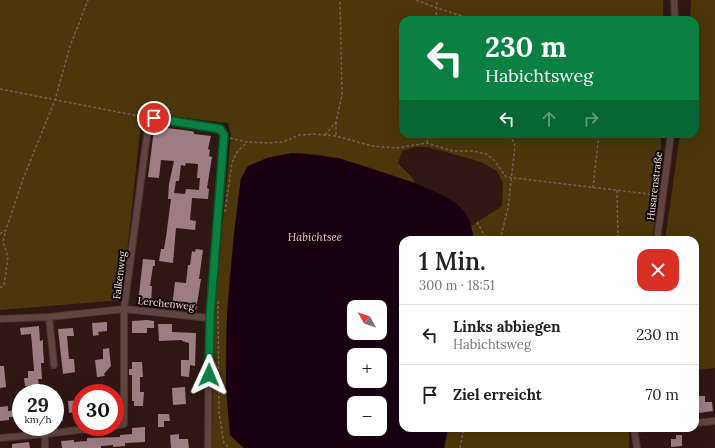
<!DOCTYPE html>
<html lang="de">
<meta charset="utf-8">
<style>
body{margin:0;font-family:Lora,serif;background:#f2f2f2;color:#222;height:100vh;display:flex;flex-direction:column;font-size:15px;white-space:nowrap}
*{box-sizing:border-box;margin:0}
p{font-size:13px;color:#767676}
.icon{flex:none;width:22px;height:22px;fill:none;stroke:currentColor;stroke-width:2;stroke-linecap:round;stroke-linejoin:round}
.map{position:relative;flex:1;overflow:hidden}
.details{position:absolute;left:399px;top:236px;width:300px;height:196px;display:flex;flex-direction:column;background:#fff;border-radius:12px;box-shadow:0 4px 16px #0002}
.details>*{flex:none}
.top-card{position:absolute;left:399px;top:16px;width:300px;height:122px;border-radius:12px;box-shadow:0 4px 16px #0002;background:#0b8043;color:#fff;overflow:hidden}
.needle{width:26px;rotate:310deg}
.fabs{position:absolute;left:347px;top:300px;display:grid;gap:8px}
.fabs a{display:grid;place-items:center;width:40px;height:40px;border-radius:8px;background:#fff;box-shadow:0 4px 16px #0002;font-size:20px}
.speed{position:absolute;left:12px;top:384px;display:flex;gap:8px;font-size:20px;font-weight:700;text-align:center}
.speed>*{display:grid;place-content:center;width:52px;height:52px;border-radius:50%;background:#fff;box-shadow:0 4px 16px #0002;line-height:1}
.speed small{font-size:10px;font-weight:400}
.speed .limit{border:6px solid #d22;background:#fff;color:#111}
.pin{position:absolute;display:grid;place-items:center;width:34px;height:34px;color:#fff;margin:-17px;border:2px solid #fff;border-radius:50%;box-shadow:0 1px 4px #0007}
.me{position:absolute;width:44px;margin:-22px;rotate:1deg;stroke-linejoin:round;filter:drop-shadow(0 0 3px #0008)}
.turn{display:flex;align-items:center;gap:14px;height:84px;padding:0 20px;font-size:18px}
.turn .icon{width:52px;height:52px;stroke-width:2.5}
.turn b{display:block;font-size:28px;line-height:34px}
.lanes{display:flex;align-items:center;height:38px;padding:0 20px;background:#0003;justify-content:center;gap:20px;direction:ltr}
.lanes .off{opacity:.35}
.round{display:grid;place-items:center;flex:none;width:42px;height:42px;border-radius:12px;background:#f2f2f2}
.summary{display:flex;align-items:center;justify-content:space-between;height:68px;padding:0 20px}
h1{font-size:24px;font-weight:600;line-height:30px}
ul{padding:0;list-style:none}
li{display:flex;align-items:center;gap:12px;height:60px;padding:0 20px;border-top:1px solid #e0e0e0}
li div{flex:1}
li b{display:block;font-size:15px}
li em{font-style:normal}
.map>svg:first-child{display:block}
</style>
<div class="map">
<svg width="715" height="448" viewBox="0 0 715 448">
<rect width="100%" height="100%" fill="#2f1714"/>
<path fill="#4c370a" d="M 0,0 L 663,0 L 663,20 L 403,20 L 403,134 L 661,134 L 660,190 L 652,240 L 474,240 L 471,226 L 502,206 L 503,183 L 497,171 L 481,162 L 428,147 L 417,147 L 402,151 L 398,163 C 403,170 411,174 415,183 C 374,170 311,142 268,158 C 259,161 249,172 241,178 C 232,246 224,317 226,386 C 227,402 229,418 230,435 L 244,448 L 212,448 L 214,318 L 231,135 L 228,123 L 142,113 L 122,300 L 0,310 Z
M 691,0 L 715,0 L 715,368 L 695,370 L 698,314 L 695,313 L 695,240 L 665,240 L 680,134 L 695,134 L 695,20 L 690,20 Z
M 448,428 L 629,428 L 629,448 L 444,448 Z"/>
<path fill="#180011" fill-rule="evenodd" d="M 293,153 L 338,158 L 415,183 L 440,194 L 456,203 L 464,211 L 470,222 L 474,240 L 403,240 L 403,428 L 448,428 L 444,448 L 244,448 L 230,435 L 226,385 L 227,316 L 234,234 L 241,178 L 248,166 L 267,158 ZM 354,307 L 380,307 L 380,333 L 354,333 ZM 354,355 L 380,355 L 380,381 L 354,381 ZM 354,403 L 380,403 L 380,429 L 354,429 Z"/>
<path fill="#9c7d84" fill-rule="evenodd" d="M 167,128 L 191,131 L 194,132 L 194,134 L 211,136 L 208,149 L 210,150 L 209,156 L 212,157 L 207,188 L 209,189 L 208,199 L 192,198 L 190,220 L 196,221 L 195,230 L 176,228 L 173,263 L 159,261 L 161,249 L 164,249 L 166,237 L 171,199 L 168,199 L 169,184 L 174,161 L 161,160 L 159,178 L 148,177 L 154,129 L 167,130 ZM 186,163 L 198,164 L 197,178 L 200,178 L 199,190 L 186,189 L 185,194 L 174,193 L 176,181 L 179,181 L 181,165 L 185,166 Z
M 196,249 L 203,250 L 199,279 L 201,279 L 196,310 L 172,307 L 175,282 L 186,283 L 188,265 L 190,265 L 192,251 L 195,252 Z
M 143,259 L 155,260 L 155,266 L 153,266 L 150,286 L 152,286 L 151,305 L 138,303 Z
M 147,320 L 154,321 L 154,328 L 147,328 L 147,333 L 132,333 L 132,321 Z
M 107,322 L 107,331 L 98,332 L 99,335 L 93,336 L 92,323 Z
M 158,324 L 172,324 L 172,332 L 196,333 L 195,366 L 190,365 L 189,377 L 181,376 L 181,360 L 189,360 L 189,343 L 182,341 L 182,340 L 159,341 Z
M 39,326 L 40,341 L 43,340 L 43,348 L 44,363 L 41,363 L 42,379 L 38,379 L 39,385 L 25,386 L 24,378 L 28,378 L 28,371 L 34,371 L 32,345 L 31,334 L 21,335 L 20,328 Z
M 73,328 L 74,336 L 67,336 L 69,359 L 74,359 L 75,372 L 63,374 L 58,329 Z
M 109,348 L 111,366 L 104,374 L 105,376 L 97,377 L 95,360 L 103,359 L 103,349 Z
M 132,362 L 142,362 L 143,377 L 140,377 L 140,392 L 144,392 L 143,406 L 134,406 L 134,401 L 132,401 L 132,375 L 129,375 L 129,369 L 132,369 Z
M 0,366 L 4,366 L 6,387 L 0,388 Z
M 185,387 L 186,404 L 173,405 L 172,388 Z
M 697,396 L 705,396 L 705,402 L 712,402 L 713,411 L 699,413 Z
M 81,400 L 81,411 L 69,413 L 68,401 Z
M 8,406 L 8,411 L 16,410 L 17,417 L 9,417 L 9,420 L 0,421 L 0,407 Z
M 55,411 L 62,411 L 63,421 L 55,422 Z
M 158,414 L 169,414 L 170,421 L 164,421 L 164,427 L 158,427 Z
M 145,427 L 145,442 L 125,443 L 125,446 L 113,447 L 113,445 L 101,446 L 101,448 L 62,448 L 61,441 L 74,440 L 74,442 L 87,441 L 87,438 L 120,437 L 120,435 L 132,434 L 132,428 Z
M 179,434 L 179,439 L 188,439 L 189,448 L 171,448 L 170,435 Z
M 676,435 L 682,435 L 682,446 L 671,447 L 671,439 L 676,439 Z
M 29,442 L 30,448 L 12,448 L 12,444 Z"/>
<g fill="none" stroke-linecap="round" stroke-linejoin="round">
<defs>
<path id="minor" d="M 674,0 L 675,20
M 657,240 L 671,134
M 49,317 L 54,365
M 0,319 L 49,317 L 124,309 L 209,318
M 695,423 L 715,421
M 115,426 L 124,424 L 124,309 L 149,120 L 154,117 L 220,129 L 224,135 L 209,318 L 208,448
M 634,428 L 637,448
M 634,429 L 645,428
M 0,438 L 45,434
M 45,448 L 45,434 L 104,427"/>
</defs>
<use href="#minor" stroke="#473433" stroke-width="8"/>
<path stroke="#745f5c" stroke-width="1.5" stroke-dasharray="3 2" stroke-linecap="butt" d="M 416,0 L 437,8 L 475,20
M 436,20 L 437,0
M 0,89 L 144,117
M 336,122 L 336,136
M 325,135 L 336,122 L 342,95 L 340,0
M 230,138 L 247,142 L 268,143 L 283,142 L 299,135 L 314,134 L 336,136 L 372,146 L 396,148 L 427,143 L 453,151 L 473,151 L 486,154 L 494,160 L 506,177 L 657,195
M 427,143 L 428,134
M 593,188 L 599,134
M 617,190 L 618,240
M 225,212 L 232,163 L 237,152 L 247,142
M 477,222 L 487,240
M 0,234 L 6,230 L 23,179 L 55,100 L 70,46 L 88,0
M 500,240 L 508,208 L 515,146 L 510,134
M 0,288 L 4,285 L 8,257 L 3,242 L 6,230
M 218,301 L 219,412 L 224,443 L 229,448
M 583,429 L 627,429
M 460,448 L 464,428"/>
<use href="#minor" stroke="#5f443f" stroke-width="6"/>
</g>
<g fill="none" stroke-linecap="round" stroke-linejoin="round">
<defs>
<path id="route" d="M 154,118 L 220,129 L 224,135 L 210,318 L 209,375"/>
</defs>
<use href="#route" stroke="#07532c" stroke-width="10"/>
<use href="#route" stroke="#0b8043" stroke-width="7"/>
</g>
<g text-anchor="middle" stroke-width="4" stroke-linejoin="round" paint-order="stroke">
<g font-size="10" fill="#f5e4e1" stroke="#100605">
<text transform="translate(654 186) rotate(-83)" y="4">Husarenstraße</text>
<text transform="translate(119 275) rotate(-83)" y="4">Falkenweg</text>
<text transform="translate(166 303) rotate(6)" y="4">Lerchenweg</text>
</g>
<g font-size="11" font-style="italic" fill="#fab6e6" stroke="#100605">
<text x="315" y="241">Habichtsee</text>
</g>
</g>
</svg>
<div class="fabs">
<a><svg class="needle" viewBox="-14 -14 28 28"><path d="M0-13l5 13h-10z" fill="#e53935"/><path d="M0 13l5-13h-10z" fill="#767676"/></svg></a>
<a>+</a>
<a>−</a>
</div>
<div class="speed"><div>29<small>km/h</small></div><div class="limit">30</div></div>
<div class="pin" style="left:154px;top:118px;background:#d93025"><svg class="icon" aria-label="arrive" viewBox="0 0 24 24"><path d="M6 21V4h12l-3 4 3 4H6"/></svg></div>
<svg class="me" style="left:209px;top:375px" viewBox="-20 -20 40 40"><path d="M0-17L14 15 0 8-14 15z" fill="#0b8043" stroke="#fff" stroke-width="4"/></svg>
<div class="top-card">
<div class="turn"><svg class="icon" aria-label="left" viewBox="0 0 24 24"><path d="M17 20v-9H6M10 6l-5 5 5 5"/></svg><div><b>230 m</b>Habichtsweg</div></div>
<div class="lanes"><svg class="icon" aria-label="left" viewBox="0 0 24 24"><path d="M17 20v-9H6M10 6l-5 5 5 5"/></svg><svg class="icon off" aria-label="ahead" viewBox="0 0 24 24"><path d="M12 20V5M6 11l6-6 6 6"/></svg><svg class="icon off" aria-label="right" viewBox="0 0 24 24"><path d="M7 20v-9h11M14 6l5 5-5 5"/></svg></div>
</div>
<section class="details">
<div class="summary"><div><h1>1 Min.</h1><p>300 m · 18:51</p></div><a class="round" style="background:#d93025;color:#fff"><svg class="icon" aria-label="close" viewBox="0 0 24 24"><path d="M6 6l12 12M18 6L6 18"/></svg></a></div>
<ul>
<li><svg class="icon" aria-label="left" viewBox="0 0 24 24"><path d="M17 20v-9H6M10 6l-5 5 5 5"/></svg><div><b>Links abbiegen</b><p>Habichtsweg</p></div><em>230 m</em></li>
<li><svg class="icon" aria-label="arrive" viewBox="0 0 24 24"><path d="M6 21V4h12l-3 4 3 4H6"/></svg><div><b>Ziel erreicht</b></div><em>70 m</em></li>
</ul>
</section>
</div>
